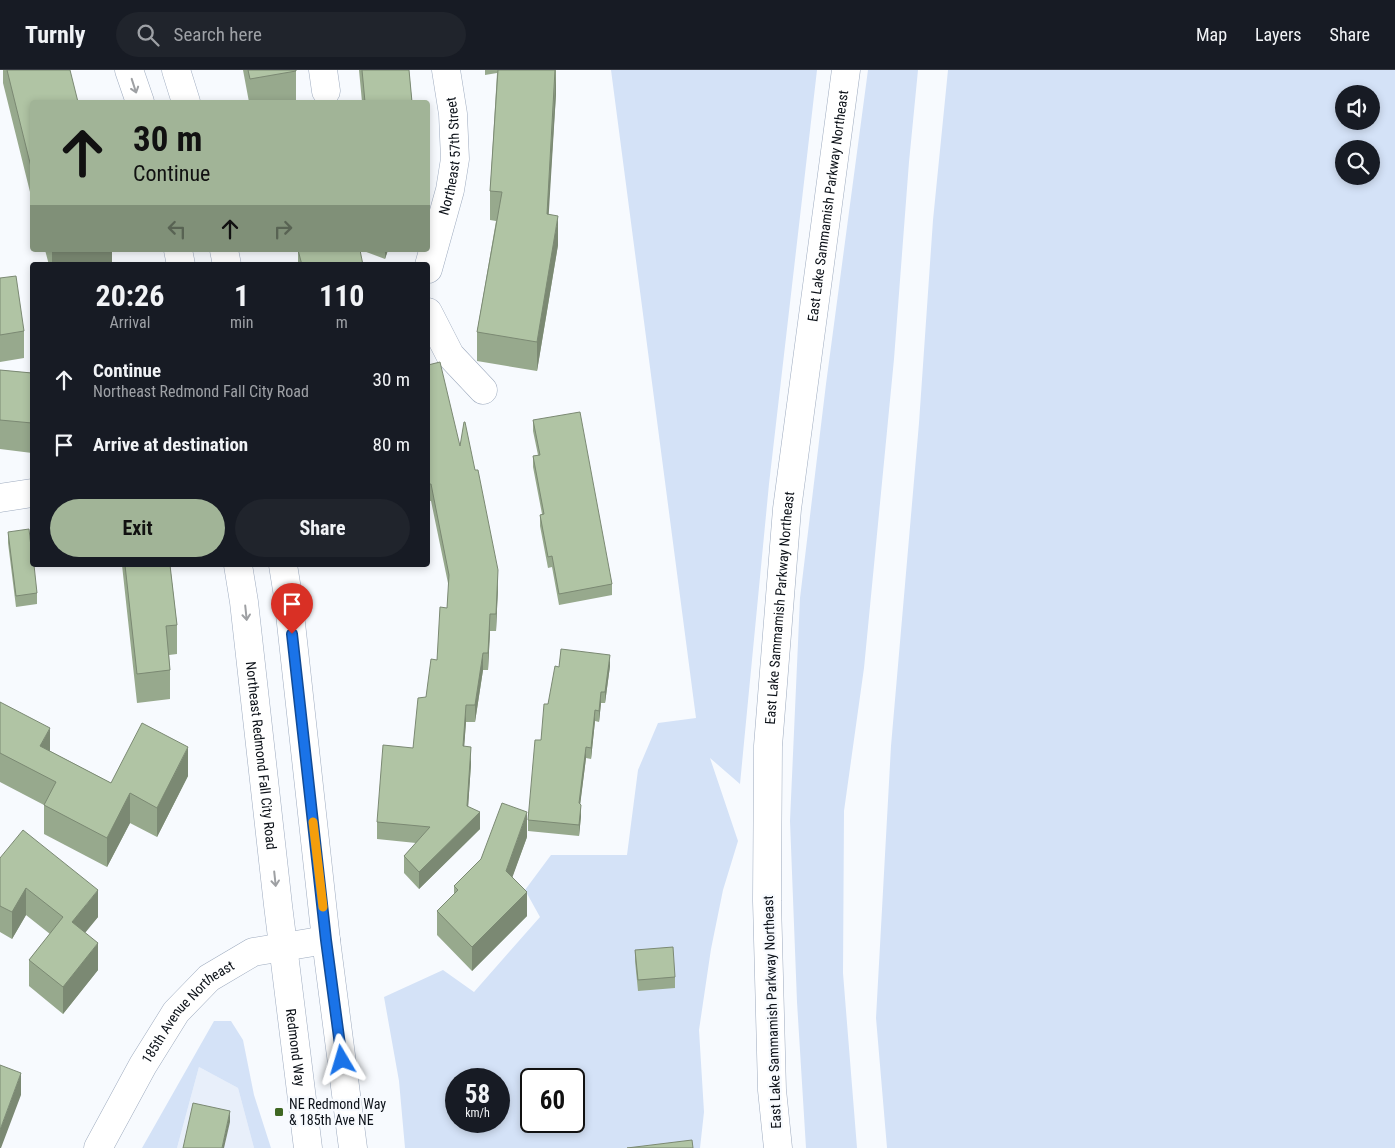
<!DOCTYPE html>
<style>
body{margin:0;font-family:"Roboto Condensed",sans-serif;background:#20242c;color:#f1f3f6;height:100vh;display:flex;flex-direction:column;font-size:19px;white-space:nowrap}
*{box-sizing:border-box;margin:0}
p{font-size:16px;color:#9ea1a6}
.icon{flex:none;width:28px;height:28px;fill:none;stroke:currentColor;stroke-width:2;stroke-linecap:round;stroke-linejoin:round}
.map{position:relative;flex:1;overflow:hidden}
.panel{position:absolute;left:30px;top:192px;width:400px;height:305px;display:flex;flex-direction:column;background:#171b24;border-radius:5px;box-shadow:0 2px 8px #0003}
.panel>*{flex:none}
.banner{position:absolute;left:30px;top:30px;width:400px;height:152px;border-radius:5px;box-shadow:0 2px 8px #0003;background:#a1b497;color:#111;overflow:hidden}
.tools{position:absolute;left:1335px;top:15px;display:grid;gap:10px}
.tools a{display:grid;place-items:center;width:45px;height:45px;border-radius:50%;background:#171b24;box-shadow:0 2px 8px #0003;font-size:25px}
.speed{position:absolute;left:445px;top:998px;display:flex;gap:10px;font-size:25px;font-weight:700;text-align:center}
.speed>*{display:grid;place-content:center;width:65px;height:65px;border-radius:50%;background:#171b24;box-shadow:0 2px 8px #0003;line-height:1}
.speed small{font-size:12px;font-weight:400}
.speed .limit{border:2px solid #111;border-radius:8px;background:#fff;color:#111}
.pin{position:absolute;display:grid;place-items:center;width:42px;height:42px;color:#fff;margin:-51px -21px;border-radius:50% 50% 50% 0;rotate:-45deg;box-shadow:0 0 5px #0007}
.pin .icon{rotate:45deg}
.me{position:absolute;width:55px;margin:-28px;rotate:353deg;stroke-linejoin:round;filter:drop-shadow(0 0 4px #0008)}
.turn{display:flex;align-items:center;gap:18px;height:105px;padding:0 20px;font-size:22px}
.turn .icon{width:65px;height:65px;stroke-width:2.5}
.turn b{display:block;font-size:35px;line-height:42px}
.lanes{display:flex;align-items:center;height:48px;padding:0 20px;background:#0003;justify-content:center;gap:25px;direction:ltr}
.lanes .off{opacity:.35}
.eta{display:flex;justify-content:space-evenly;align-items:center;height:85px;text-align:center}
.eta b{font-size:30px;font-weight:700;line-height:35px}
.cta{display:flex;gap:10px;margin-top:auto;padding:10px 20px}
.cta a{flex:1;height:58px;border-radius:30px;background:#a1b497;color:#111;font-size:20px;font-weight:700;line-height:58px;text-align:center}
.cta a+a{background:#20242c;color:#f1f3f6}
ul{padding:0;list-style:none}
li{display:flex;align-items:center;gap:15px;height:65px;padding:0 20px}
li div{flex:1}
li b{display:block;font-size:19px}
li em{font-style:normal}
header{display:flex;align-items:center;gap:30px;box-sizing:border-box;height:70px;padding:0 25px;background:#171b24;border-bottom:1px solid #363941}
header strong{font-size:24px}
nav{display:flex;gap:28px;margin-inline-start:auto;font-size:18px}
.search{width:350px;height:45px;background:#20242c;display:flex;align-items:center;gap:12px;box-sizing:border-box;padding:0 18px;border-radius:28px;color:#9ea1a6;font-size:19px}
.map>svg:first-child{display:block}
</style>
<header>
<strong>Turnly</strong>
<div class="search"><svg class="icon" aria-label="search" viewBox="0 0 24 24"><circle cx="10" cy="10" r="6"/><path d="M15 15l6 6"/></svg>Search here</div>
<nav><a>Map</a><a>Layers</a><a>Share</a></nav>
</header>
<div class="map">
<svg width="1395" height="1078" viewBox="0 0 1395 1078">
<rect width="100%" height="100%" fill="#f7fafe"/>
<path fill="#e8effa" d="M 199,997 L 238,1018 L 254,1078 L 177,1078 Z"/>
<path fill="#d4e2f7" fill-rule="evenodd" d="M 611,0 L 817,0 L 769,414 L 740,714 L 710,688 L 738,771 L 723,820 L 711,879 L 699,960 L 704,1042 L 700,1078 L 405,1078 L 399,1011 L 384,927 L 443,900 L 474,922 L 540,847 L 525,820 L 551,785 L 627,785 L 638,700 L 658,653 L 696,648 ZM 456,1009 L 499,1009 L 499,1051 L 456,1051 ZM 531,1009 L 574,1009 L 574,1051 L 531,1051 Z
M 868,0 L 918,0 L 909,92 L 894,289 L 864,598 L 844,741 L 843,903 L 857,1078 L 806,1078 L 797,932 L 790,751 L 800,528 L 826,314 Z
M 948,0 L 1395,0 L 1395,1078 L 887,1078 L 876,948 L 891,676 L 919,353 L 933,150 ZM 1344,24 L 1371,24 L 1371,51 L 1344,51 ZM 1344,79 L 1371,79 L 1371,106 L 1344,106 Z
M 214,951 L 231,951 L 243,970 L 254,1025 L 271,1078 L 254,1078 L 238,1018 L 199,997 L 177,1078 L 142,1078 Z"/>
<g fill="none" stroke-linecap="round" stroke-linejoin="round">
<defs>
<g id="minor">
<path d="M 323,0 L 326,21"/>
<path id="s1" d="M 428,199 L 450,120 L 455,89 L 453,44 L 446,0"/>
<path d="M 428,242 L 450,285 L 483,320"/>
<path d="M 0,428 L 32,423"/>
</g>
<g id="tertiary">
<path id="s2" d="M 98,1078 L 143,995 L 176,942 L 209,908 L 253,882 L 326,870"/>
</g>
<g id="secondary">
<path id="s3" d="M 778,1078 L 772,1020 L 767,831 L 768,676 L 787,439 L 846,0"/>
</g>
<g id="primary">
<path d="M 129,0 L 140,32"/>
<path d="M 176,0 L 186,32"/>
<path d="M 178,180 L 181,195"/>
<path d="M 224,180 L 227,195"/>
<path id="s4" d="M 238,495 L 244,532 L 278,835 L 308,1078"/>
<path d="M 283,495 L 288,526 L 326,870 L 353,1078"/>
</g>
</defs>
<use href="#minor" stroke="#9eabbf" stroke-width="29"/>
<use href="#tertiary" stroke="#9eabbf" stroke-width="29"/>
<use href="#secondary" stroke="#9eabbf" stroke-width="29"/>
<use href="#primary" stroke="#9eabbf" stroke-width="29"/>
<use href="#minor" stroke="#fff" stroke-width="28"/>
<use href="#tertiary" stroke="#fff" stroke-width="28"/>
<use href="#secondary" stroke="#fff" stroke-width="28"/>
<use href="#primary" stroke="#fff" stroke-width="28"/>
</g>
<path fill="#97a98d" d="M 3,0 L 70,0 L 32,32 L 32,130 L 3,13 Z
M 243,0 L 296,0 L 296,31 L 285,32 L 249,32 Z
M 359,0 L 409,0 L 412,32 L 362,32 Z
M 485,0 L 556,0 L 556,24 L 548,144 L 558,175 L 537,301 L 477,291 L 477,262 L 496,151 L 490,150 L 490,121 L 497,3 L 485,5 Z
M 45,180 L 112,180 L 112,195 L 49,195 Z
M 298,180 L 363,195 L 298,195 Z
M 361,180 L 388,180 L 385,189 Z
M 0,208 L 24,261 L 24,288 L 0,292 Z
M 428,295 L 460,376 L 498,517 L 496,561 L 490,561 L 488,600 L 483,600 L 475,652 L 466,652 L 464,676 L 471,694 L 468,737 L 480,759 L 419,819 L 404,803 L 404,786 L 416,773 L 377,769 L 377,752 L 413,678 L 437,590 L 447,538 L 449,518 L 431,431 L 428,431 Z
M 0,300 L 32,303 L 32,383 L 0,379 Z
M 533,350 L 612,514 L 612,525 L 559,535 L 552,497 L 548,498 L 540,456 L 540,445 L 542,444 L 533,397 L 533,386 L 538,385 L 533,361 Z
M 8,462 L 37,523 L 37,534 L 16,537 L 8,473 Z
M 122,495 L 170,495 L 177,555 L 177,584 L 169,585 L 170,600 L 170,629 L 137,633 Z
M 610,596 L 605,633 L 601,633 L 599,652 L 595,651 L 591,689 L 586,688 L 580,734 L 581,746 L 579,766 L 528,761 L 528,750 L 541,670 L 548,634 L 559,597 Z
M 0,632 L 50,681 L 111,713 L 188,706 L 157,767 L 130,753 L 107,797 L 44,764 L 44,735 L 0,712 Z
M 527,767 L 512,807 L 527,846 L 472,901 L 437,865 L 437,841 L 454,824 L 454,816 Z
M 0,788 L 98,847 L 85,862 L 98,900 L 63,944 L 29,916 L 29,890 L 50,864 L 26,845 L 12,869 L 0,862 Z
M 635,880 L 675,907 L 675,918 L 638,921 L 635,891 Z"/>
<path fill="#7b8973" d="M 556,0 L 556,24 L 547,173 L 547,144 Z
M 558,146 L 558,175 L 537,301 L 537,272 Z
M 52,180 L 112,180 L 112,195 L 52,195 Z
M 385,180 L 388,180 L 385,189 Z
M 498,500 L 498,517 L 496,561 L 496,544 Z
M 490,544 L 490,561 L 488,600 L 488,583 Z
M 483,583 L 483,600 L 475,652 L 475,635 Z
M 610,585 L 610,596 L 605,633 L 605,622 Z
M 601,622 L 601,633 L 599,652 L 599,641 Z
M 466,635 L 466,652 L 463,693 L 463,676 Z
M 595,640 L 595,651 L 591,689 L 591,678 Z
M 50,658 L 50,687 L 40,676 Z
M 188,677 L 188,706 L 157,767 L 157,738 Z
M 471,677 L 471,694 L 467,753 L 467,736 Z
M 586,677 L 586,688 L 579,744 L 579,733 Z
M 130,723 L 130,753 L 107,797 L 107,768 Z
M 581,735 L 581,746 L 579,766 L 579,755 Z
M 480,742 L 480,759 L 419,819 L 419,802 Z
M 527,742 L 527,767 L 506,825 L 506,801 Z
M 26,818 L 26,845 L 12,869 L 12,842 Z
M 98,820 L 98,847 L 72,879 L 72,852 Z
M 527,822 L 527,846 L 472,901 L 472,877 Z
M 98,873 L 98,900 L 63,944 L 63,917 Z
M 21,1003 L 21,1025 L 1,1078 L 0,1078 L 0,1060 Z
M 230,1041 L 230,1052 L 224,1078 L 222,1078 Z"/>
<path fill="#b0c4a4" stroke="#7b8973" d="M 7,0 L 70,0 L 78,32 L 32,32 L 32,101 Z
M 248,0 L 296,0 L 296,1 L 250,9 Z
M 362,0 L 409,0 L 412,32 L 365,32 Z
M 498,0 L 555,0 L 547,144 L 558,146 L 537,272 L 477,262 L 502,122 L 490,121 Z
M 298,180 L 360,180 L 363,195 L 302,195 Z
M 16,206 L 24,261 L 0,265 L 0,208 Z
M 440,292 L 460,376 L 464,352 L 465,352 L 475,400 L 478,400 L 498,500 L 496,544 L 490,544 L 488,583 L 483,583 L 475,635 L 466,635 L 463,676 L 471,677 L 467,736 L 480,742 L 419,802 L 404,786 L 430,757 L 377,752 L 383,675 L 413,678 L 418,628 L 426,627 L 431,589 L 437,590 L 440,537 L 447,538 L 449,505 L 431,414 L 428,414 L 428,295 Z
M 0,300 L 32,303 L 32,353 L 0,350 Z
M 580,342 L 612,514 L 559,524 L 552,486 L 548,487 L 540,445 L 544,444 L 533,386 L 540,385 L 533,350 Z
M 29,459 L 32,486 L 32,495 L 34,495 L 37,523 L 16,526 L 8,462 Z
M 125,495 L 170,495 L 177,555 L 166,556 L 170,600 L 137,604 Z
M 561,579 L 610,585 L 605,622 L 601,622 L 599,641 L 595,640 L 591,678 L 586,677 L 579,733 L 581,735 L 579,755 L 528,750 L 535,670 L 541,670 L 544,634 L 548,634 L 555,596 L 559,597 Z
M 0,632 L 50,658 L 40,676 L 111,713 L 142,653 L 188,677 L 157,738 L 130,723 L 107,768 L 44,735 L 56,712 L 0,683 Z
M 502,733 L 527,742 L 506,801 L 527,822 L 472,877 L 437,841 L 458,820 L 454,816 L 481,789 Z
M 23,760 L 98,820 L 72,852 L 98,873 L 63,917 L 29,890 L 63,847 L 26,818 L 12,842 L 0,836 L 0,788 Z
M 673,877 L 675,907 L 638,910 L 635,880 Z
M 0,995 L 21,1003 L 0,1060 Z
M 193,1033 L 230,1041 L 222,1078 L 183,1078 Z
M 692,1070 L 693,1078 L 627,1078 Z"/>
<defs><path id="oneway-shaft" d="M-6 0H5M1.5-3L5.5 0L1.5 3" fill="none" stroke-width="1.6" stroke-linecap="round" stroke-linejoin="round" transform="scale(1.25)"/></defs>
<g stroke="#9ea0a3">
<use href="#oneway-shaft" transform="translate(134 16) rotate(72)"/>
<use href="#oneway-shaft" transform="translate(246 543) rotate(84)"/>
<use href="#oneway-shaft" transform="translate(275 809) rotate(84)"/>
</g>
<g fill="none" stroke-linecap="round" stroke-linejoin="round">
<defs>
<path id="route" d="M 292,564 L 326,870 L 342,990"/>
</defs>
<use href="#route" stroke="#114b97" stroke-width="12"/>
<use href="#route" stroke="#1a73e8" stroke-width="9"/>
<path stroke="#f59e0b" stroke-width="9" d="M 313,752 L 323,837"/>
</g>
<rect fill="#3f6722" stroke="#f7fafe" stroke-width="2" x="274" y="1037" width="10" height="10" rx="2.5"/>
<g text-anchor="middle" stroke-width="4.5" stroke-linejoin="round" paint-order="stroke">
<g font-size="14" fill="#0d1219" stroke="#f7fafe">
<text dy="5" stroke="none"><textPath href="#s1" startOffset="116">Northeast 57th Street</textPath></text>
<text dy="5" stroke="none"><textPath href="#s3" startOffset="946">East Lake Sammamish Parkway Northeast</textPath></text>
<text dy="5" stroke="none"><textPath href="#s3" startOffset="541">East Lake Sammamish Parkway Northeast</textPath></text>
<text dy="5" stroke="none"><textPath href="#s4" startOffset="192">Northeast Redmond Fall City Road</textPath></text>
<text transform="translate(772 942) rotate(-92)" y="5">East Lake Sammamish Parkway Northeast</text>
<text dy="5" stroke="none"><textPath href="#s2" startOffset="165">185th Avenue Northeast</textPath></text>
<text dy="5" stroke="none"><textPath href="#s4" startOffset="486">Redmond Way</textPath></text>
</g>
<g font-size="14" fill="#0d1219" stroke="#f7fafe" text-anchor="start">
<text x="289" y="1039">NE Redmond Way<tspan x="289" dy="16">&amp; 185th Ave NE</tspan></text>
</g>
</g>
</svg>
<div class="tools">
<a><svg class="icon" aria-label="sound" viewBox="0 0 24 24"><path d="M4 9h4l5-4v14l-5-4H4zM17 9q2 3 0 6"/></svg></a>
<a><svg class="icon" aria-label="search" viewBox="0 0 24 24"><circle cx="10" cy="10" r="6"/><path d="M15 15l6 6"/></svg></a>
</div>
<div class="speed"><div>58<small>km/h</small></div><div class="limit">60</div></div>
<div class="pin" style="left:292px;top:564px;background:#d93025"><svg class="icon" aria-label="arrive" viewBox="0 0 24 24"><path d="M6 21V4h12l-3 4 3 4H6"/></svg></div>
<svg class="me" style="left:342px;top:990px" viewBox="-20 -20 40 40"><path d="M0-17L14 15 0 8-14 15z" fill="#1a73e8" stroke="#fff" stroke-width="4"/></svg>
<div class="banner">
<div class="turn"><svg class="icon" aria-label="ahead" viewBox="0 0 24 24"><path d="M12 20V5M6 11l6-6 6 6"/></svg><div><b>30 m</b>Continue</div></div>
<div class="lanes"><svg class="icon off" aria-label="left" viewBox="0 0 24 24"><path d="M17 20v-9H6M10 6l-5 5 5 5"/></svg><svg class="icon" aria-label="ahead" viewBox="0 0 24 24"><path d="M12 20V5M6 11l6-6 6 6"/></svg><svg class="icon off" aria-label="right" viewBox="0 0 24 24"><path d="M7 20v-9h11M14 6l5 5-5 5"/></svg></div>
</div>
<section class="panel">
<div class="eta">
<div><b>20:26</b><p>Arrival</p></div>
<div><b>1</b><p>min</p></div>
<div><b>110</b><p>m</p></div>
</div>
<ul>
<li><svg class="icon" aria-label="ahead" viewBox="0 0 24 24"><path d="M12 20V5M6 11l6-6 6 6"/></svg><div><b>Continue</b><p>Northeast Redmond Fall City Road</p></div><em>30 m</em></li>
<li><svg class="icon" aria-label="arrive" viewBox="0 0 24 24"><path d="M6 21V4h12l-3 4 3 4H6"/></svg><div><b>Arrive at destination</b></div><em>80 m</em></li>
</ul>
<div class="cta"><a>Exit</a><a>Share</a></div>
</section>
</div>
